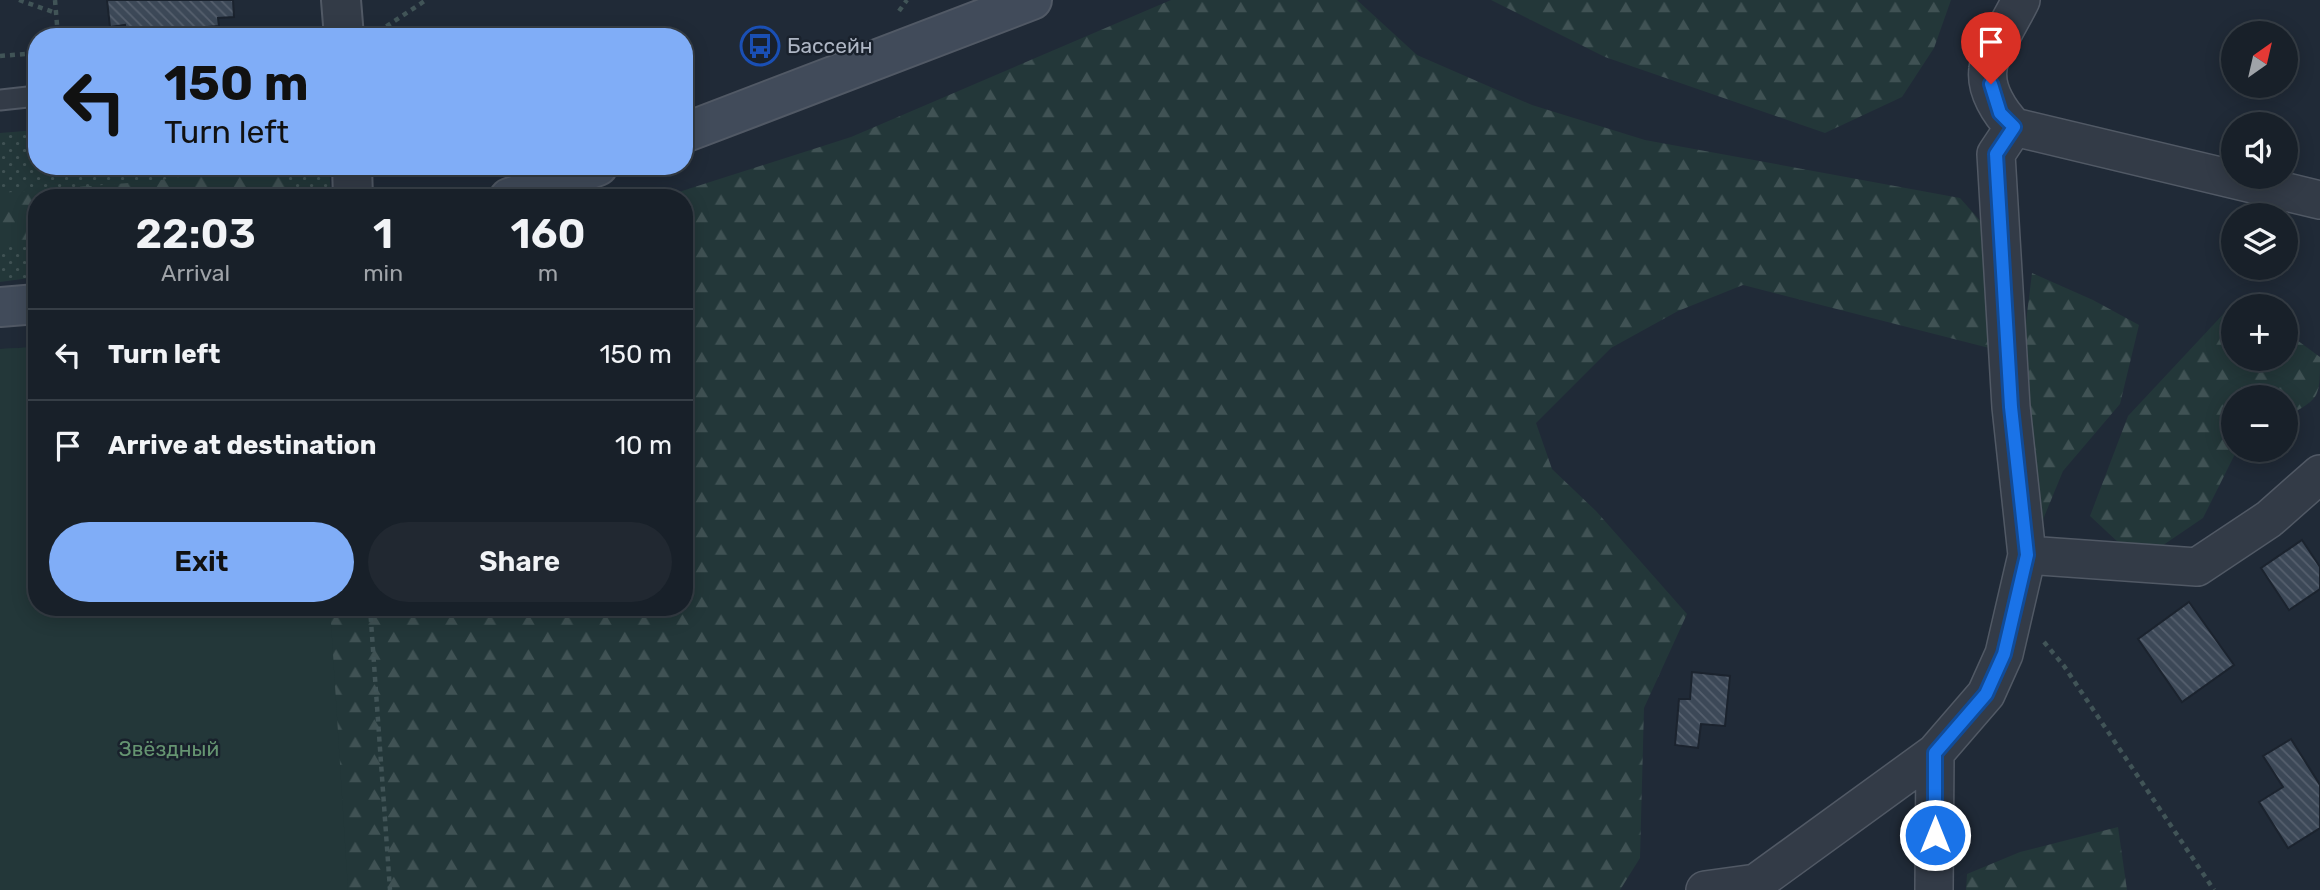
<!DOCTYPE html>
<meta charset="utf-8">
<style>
body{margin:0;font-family:Rubik,sans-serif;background:#212831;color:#f1f3f6;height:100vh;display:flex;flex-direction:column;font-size:26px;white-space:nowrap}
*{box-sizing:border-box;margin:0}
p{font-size:23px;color:#9fa3a8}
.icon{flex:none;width:38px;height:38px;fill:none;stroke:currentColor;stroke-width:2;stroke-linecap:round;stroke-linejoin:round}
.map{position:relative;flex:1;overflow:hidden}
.sheet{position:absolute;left:28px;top:189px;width:665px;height:427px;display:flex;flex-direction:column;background:#182029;border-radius:28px;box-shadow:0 4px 18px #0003,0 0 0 2px #363e46}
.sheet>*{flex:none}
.top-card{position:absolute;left:28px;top:28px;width:665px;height:147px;border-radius:28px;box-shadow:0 4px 18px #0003,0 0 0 2px #363e46;background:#80adf7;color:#111;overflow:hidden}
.needle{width:46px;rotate:34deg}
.tools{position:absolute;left:2221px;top:21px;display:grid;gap:14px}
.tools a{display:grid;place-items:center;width:77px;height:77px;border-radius:50%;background:#182029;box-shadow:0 4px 18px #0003,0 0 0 2px #363e46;font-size:35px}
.pin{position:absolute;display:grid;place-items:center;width:60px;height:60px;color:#fff;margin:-72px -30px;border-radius:50% 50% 50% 0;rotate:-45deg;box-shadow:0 0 7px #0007}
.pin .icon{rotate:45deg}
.me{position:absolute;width:77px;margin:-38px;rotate:0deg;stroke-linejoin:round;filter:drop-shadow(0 0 5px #0008)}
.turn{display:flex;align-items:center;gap:24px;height:147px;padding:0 21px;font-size:32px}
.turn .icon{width:91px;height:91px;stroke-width:2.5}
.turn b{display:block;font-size:49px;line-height:60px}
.eta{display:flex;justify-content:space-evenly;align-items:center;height:119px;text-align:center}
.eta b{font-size:42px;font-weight:600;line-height:49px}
.action{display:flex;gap:14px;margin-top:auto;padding:14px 21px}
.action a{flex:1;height:80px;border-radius:42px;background:#80adf7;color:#111;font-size:28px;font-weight:600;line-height:80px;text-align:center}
.action a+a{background:#212831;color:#f1f3f6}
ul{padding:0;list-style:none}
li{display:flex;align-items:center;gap:21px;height:91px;padding:0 21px;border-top:2px solid #363e46}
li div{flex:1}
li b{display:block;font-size:26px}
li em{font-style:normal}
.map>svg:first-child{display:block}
</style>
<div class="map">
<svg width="2320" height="890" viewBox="0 0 2320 890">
<defs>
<pattern id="grass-dots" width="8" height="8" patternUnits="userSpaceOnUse" patternTransform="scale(1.75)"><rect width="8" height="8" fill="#233739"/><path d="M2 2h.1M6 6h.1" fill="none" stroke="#405254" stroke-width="1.8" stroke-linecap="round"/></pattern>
<pattern id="forest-firs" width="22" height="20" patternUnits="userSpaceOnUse" patternTransform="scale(1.75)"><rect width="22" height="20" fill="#233739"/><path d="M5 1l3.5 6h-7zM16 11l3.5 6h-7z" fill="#405254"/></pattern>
<pattern id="building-back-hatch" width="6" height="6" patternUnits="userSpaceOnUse" patternTransform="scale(1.75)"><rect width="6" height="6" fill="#3c4857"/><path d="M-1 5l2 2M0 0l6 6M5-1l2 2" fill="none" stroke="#56606e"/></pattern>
</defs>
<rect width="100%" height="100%" fill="#202a37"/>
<path fill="url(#grass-dots)" d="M 37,130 L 37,166 L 329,166 L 331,198 L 37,198 L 37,277 L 0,282 L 0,133 Z"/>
<path fill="url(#forest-firs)" d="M 1171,0 L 1357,0 L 1417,55 L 1532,105 L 1645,140 L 1960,198 L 1983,224 L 1993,349 L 1743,285 L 1678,311 L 1611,348 L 1536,423 L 1552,469 L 1596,511 L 1687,614 L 1644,708 L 1640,858 L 1620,890 L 0,890 L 0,349 L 37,347 L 37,607 L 684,607 L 684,198 L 660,198 L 851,137 Z
M 1491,0 L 1951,0 L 1934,48 L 1902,97 L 1825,133 L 1605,57 Z
M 250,166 L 275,171 L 301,192 L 293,198 L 37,198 L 37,244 L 0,248 L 0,193 L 154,181 Z
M 2032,273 L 2093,300 L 2139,325 L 2120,404 L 2063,471 L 2042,522 L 2021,363 Z
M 2228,309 L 2233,310 L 2233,359 L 2286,359 L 2286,332 L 2320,357 C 2320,399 2320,398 2286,417 L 2286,397 L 2233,397 L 2233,450 L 2237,450 L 2203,518 L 2153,552 L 2120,544 L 2090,516 L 2128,416 Z
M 2118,827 L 2127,890 L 1966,890 L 1967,874 L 2020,852 Z"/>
<path fill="#233739" d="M 37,347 L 37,607 L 330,607 L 348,890 L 0,890 L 0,349 Z"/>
<path fill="url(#building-back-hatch)" stroke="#1b232e" stroke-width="2" d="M 107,0 L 233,0 L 234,17 L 218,18 L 219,26 L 126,34 L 125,25 L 110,27 Z
M 2302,540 L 2320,567 L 2320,589 L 2289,610 L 2261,568 Z
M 2189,602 L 2234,665 L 2182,702 L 2138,639 Z
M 1692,672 L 1730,676 L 1725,726 L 1701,724 L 1698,748 L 1675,745 L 1679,699 L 1690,699 Z
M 2291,739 L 2320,785 L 2320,828 L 2288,848 L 2259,802 L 2283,787 L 2263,756 Z"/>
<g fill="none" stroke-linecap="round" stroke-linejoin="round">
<defs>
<path id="service" d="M 0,100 L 37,96"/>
<path id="minor" d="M 2021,0 C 2014,15 1989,55 1988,69 C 1985,90 2000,113 2014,127 L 2320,200
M 2027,555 L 2197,567 L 2269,519 L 2320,474
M 1705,890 L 1756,883 L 1935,753
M 1934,890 L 1935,753 L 1986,694 L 2004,654 L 2027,555 L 2011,407 L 1996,154 L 2014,127"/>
<path id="tertiary" d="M 341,0 L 344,37
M 352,166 L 353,198"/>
<path id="secondary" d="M 684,133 L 1032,0
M 509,198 L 598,166
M 0,307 L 37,304"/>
</defs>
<use href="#service" stroke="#515965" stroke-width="23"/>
<use href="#minor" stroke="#515965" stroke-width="40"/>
<use href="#tertiary" stroke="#515965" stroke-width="42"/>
<use href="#secondary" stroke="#515965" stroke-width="42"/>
<path stroke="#415457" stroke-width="4.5" stroke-dasharray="5 5" stroke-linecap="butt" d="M 19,0 L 56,13
M 55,0 L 58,37
M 899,11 L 907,0
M 378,32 L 426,0
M 245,37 L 308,32
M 0,56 L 37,53
M 370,607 L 390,890
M 2044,642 L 2064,666 L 2214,890"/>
<use href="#service" stroke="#333b47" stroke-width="19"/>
<use href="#minor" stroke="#333b47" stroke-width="37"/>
<use href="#tertiary" stroke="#333b47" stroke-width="38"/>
<use href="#secondary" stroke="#414b5a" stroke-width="38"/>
</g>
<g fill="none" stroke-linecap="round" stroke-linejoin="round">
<defs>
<path id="route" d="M 1935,835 L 1935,753 L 1986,694 L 2004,654 L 2027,555 L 2011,407 L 1996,154 L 2014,127 L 2000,113 L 1991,84"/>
</defs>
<use href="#route" stroke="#114b97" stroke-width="18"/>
<use href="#route" stroke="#1a73e8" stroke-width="12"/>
</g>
<defs>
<symbol id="bus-ring" viewBox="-11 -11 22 22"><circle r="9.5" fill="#19212c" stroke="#1a4fb4" stroke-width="1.5"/><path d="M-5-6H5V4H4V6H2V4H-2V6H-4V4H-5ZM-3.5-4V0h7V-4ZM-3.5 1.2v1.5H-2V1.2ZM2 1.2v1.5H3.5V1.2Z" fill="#1a4fb4"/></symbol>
</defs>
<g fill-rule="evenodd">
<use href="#bus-ring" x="738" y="24" width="44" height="44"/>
</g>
<g text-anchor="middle" stroke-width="5" stroke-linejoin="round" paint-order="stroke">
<g font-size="21" fill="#aeb6c4" stroke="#19212c" text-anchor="start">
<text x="787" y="53">Бассейн</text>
</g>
<g font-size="21" fill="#659471" stroke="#19212c">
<text x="169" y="756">Звёздный</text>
</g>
</g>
</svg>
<div class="tools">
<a><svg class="needle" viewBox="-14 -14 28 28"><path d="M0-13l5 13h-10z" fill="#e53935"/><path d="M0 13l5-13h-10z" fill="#9fa3a8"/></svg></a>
<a><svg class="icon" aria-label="sound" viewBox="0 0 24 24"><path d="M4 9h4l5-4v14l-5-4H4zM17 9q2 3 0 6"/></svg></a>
<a><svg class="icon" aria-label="layers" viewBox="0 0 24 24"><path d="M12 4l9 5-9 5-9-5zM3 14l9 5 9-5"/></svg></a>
<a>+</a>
<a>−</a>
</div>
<div class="pin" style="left:1991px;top:84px;background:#d93025"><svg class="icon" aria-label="arrive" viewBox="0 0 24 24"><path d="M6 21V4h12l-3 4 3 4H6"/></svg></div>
<svg class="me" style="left:1935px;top:835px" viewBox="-20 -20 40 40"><circle r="17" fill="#1a73e8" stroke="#fff" stroke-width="3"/><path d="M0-11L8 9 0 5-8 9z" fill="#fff"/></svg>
<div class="top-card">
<div class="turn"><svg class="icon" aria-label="left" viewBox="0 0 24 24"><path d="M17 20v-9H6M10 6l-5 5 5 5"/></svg><div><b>150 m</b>Turn left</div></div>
</div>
<section class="sheet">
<div class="eta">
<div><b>22:03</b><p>Arrival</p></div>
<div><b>1</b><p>min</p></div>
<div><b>160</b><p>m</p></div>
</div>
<ul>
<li><svg class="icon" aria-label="left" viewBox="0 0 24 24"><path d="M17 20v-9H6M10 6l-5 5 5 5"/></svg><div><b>Turn left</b></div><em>150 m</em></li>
<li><svg class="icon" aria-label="arrive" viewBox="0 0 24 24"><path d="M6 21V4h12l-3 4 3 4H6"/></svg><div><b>Arrive at destination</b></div><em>10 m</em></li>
</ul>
<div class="action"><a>Exit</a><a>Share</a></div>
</section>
</div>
